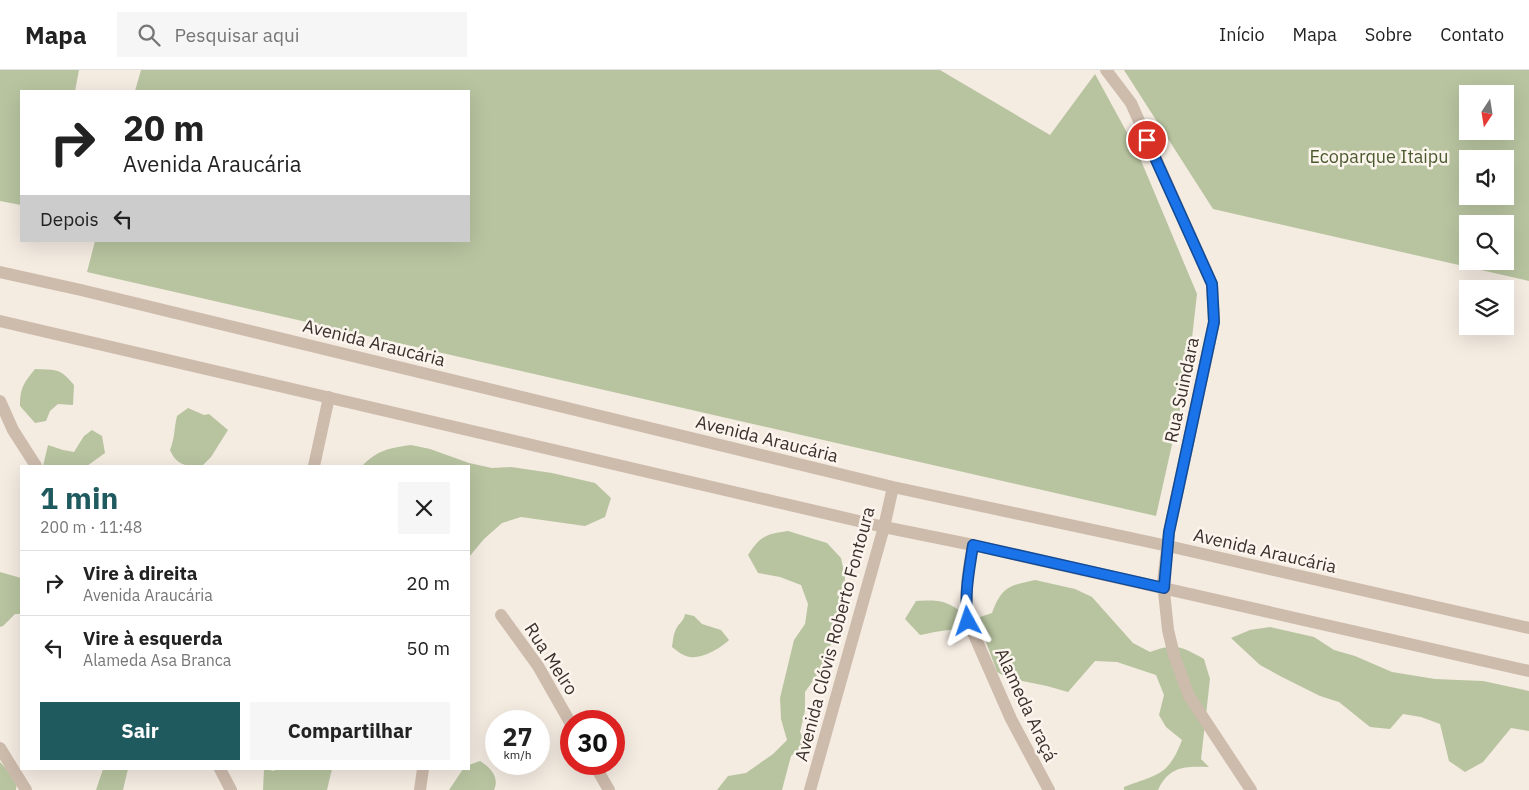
<!DOCTYPE html>
<html lang="pt">
<meta charset="utf-8">
<style>
body{margin:0;font-family:"IBM Plex Sans",sans-serif;background:#f6f6f6;color:#222;height:100vh;display:flex;flex-direction:column;font-size:19px;white-space:nowrap}
*{box-sizing:border-box;margin:0}
p{font-size:16px;color:#767676}
.icon{flex:none;width:28px;height:28px;fill:none;stroke:currentColor;stroke-width:2;stroke-linecap:round;stroke-linejoin:round}
.map{position:relative;flex:1;overflow:hidden}
.side{position:absolute;left:20px;top:395px;width:450px;height:305px;display:flex;flex-direction:column;background:#fff;border-radius:0px;box-shadow:0 5px 20px #0002}
.side>*{flex:none}
.hud{position:absolute;left:20px;top:20px;width:450px;height:152px;border-radius:0px;box-shadow:0 5px 20px #0002;background:#fff;color:#222;overflow:hidden}
.needle{width:32px;rotate:192deg}
.fabs{position:absolute;left:1459px;top:15px;display:grid;gap:10px}
.fabs a{display:grid;place-items:center;width:55px;height:55px;border-radius:0px;background:#fff;box-shadow:0 5px 20px #0002;font-size:25px}
.speed{position:absolute;left:485px;top:640px;display:flex;gap:10px;font-size:25px;font-weight:700;text-align:center}
.speed>*{display:grid;place-content:center;width:65px;height:65px;border-radius:50%;background:#fff;box-shadow:0 5px 20px #0002;line-height:1}
.speed small{font-size:12px;font-weight:400}
.speed .limit{border:8px solid #d22;background:#fff;color:#111}
.pin{position:absolute;display:grid;place-items:center;width:42px;height:42px;color:#fff;margin:-21px;border:2px solid #fff;border-radius:50%;box-shadow:0 1px 5px #0007}
.me{position:absolute;width:55px;margin:-28px;rotate:355deg;stroke-linejoin:round;filter:drop-shadow(0 0 4px #0008)}
.turn{display:flex;align-items:center;gap:18px;height:105px;padding:0 20px;font-size:22px}
.turn .icon{width:65px;height:65px;stroke-width:2.5}
.turn b{display:block;font-size:35px;line-height:42px}
.then{display:flex;align-items:center;height:48px;padding:0 20px;background:#0003;gap:10px;font-size:19px}
.round{display:grid;place-items:center;flex:none;width:52px;height:52px;border-radius:0px;background:#f6f6f6}
.headline{display:flex;align-items:center;justify-content:space-between;height:85px;padding:0 20px}
h1{font-size:30px;font-weight:700;line-height:38px;color:#1f5a5e}
.action{display:flex;gap:10px;margin-top:auto;padding:10px 20px}
.action a{flex:1;height:58px;border-radius:0px;background:#1f5a5e;color:#fff;font-size:20px;font-weight:700;line-height:58px;text-align:center}
.action a+a{background:#f6f6f6;color:#222}
ul{padding:0;list-style:none}
li{display:flex;align-items:center;gap:15px;height:65px;padding:0 20px;border-top:1px solid #e0e0e0}
li div{flex:1}
li b{display:block;font-size:19px}
li em{font-style:normal}
header{display:flex;align-items:center;gap:30px;box-sizing:border-box;height:70px;padding:0 25px;background:#fff;border-bottom:1px solid #e0e0e0}
header strong{font-size:24px}
nav{display:flex;gap:28px;margin-inline-start:auto;font-size:18px}
.search{width:350px;height:45px;background:#f6f6f6;display:flex;align-items:center;gap:12px;box-sizing:border-box;padding:0 18px;border-radius:0px;color:#767676;font-size:19px}
.map>svg:first-child{display:block}
</style>
<header>
<strong>Mapa</strong>
<div class="search"><svg class="icon" aria-label="search" viewBox="0 0 24 24"><circle cx="10" cy="10" r="6"/><path d="M15 15l6 6"/></svg>Pesquisar aqui</div>
<nav><a>Início</a><a>Mapa</a><a>Sobre</a><a>Contato</a></nav>
</header>
<div class="map">
<svg width="1529" height="720" viewBox="0 0 1529 720">
<rect width="100%" height="100%" fill="#f4ebe1"/>
<path fill="#b8c4a0" fill-rule="evenodd" d="M 0,0 L 79,0 L 75,21 L 21,21 L 21,135 L 0,131 Z
M 141,0 L 940,0 L 1050,65 L 1095,4 L 1137,81 L 1197,224 L 1188,303 L 1156,446 L 87,202 L 95,171 L 469,171 L 469,21 L 135,21 Z
M 1124,0 L 1529,0 L 1529,211 L 1213,139 ZM 1468,24 L 1505,24 L 1505,61 L 1468,61 ZM 1468,89 L 1505,89 L 1505,126 L 1468,126 ZM 1468,154 L 1505,154 L 1505,191 L 1468,191 Z
M 35,299 C 57,300 60,298 74,315 L 73,335 L 58,334 L 50,341 L 46,351 L 35,353 L 20,336 C 20,317 24,313 35,299 Z
M 188,338 L 204,345 L 209,344 L 228,360 L 211,387 L 202,396 C 186,396 177,396 170,380 C 175,368 174,358 177,346 Z
M 92,360 L 102,366 L 105,383 L 87,396 L 43,396 L 48,375 L 63,380 L 74,382 L 84,366 Z
M 411,375 L 430,379 L 469,393 L 492,398 L 511,397 L 552,403 L 595,413 L 611,428 L 605,447 L 585,456 L 521,447 L 502,453 L 484,469 L 469,487 L 469,396 L 362,396 C 377,380 390,378 411,375 Z
M 788,461 L 827,473 L 841,488 L 845,507 L 844,526 L 834,566 L 827,585 L 817,605 L 805,622 L 805,641 L 800,662 L 806,674 L 791,686 L 782,720 L 717,720 L 728,706 L 746,703 L 773,684 L 787,670 L 781,649 L 780,628 L 794,570 L 805,554 L 808,534 L 801,515 L 780,507 L 758,503 L 748,485 C 760,466 766,464 788,461 Z
M 0,502 L 21,508 L 21,544 L 15,544 L 3,556 L 0,557 Z
M 1035,510 L 1075,519 L 1092,527 L 1133,573 L 1150,582 C 1175,573 1180,576 1204,589 L 1210,609 L 1201,689 L 1209,697 C 1185,696 1169,696 1158,720 L 1124,720 L 1124,717 C 1157,704 1168,707 1182,670 L 1166,657 L 1159,645 L 1164,625 L 1156,605 L 1117,592 L 1095,591 L 1068,622 L 1047,616 L 1008,608 L 997,602 L 982,561 C 959,557 943,560 920,565 L 905,549 L 916,531 C 944,529 950,532 971,550 L 992,543 C 1002,517 1008,516 1035,510 Z
M 685,544 L 694,546 L 702,554 L 721,560 L 729,570 C 721,578 702,589 690,587 C 683,586 677,581 672,577 C 673,571 673,565 676,559 C 679,553 684,551 685,544 Z
M 1270,557 L 1314,567 L 1334,580 L 1355,586 L 1392,602 L 1435,609 L 1483,611 L 1529,621 L 1529,661 L 1511,658 L 1483,692 L 1465,702 L 1449,691 L 1440,654 L 1421,647 L 1403,644 L 1390,659 L 1370,657 L 1339,632 L 1320,626 L 1282,607 L 1260,595 L 1231,568 L 1250,560 Z
M 480,691 C 490,697 500,707 494,720 L 449,720 L 463,699 L 469,699 L 469,695 Z
M 0,692 L 17,710 L 16,720 L 0,720 Z
M 103,699 L 128,699 L 123,720 L 96,720 Z
M 264,699 L 274,701 L 276,699 L 332,699 L 327,720 L 263,720 Z"/>
<g fill="none" stroke-linecap="round" stroke-linejoin="round">
<path stroke="#cdbbac" stroke-width="12" d="M 1106,0 L 1131,33 L 1212,214 L 1214,252 L 1169,462 L 1163,512 L 1168,560 L 1174,585 L 1189,626 L 1251,720
M 0,331 L 13,360 L 36,396
M 314,396 L 329,327
M 973,475 C 968,501 964,525 968,551 L 1011,649 L 1049,720
M 501,545 L 538,596 L 571,654
M 0,678 L 26,720
M 594,694 L 609,720
M 220,699 L 231,720
M 420,720 L 423,699"/>
<path stroke="#cdbbac" stroke-width="12" d="M 0,202 L 81,220 L 893,417 L 1168,476 L 1529,558
M 0,251 L 884,457 L 973,475 L 1529,601
M 810,720 L 884,457 L 893,417"/>
</g>
<g fill="none" stroke-linecap="round" stroke-linejoin="round">
<defs>
<path id="route" d="M 968,551 C 964,525 969,501 973,475 L 1164,518 L 1169,462 L 1214,252 L 1212,214 L 1147,70"/>
</defs>
<use href="#route" stroke="#114b97" stroke-width="12"/>
<use href="#route" stroke="#1a73e8" stroke-width="9"/>
</g>
<g text-anchor="middle" stroke-width="5" stroke-linejoin="round" paint-order="stroke">
<g font-size="18" fill="#4a5a2e" stroke="#fbf5ee">
<text x="1379" y="93">Ecoparque Itaipu</text>
</g>
<g font-size="18" fill="#3b302b" stroke="#fbf5ee">
<text transform="translate(374 273) rotate(14)" y="6">Avenida Araucária</text>
<text transform="translate(1182 320) rotate(-78)" y="6">Rua Suindara</text>
<text transform="translate(767 369) rotate(14)" y="6">Avenida Araucária</text>
<text transform="translate(1265 481) rotate(13)" y="6">Avenida Araucária</text>
<text transform="translate(835 564) rotate(-75)" y="6">Avenida Clóvis Roberto Fontoura</text>
<text transform="translate(551 589) rotate(57)" y="6">Rua Melro</text>
<text transform="translate(1026 635) rotate(65)" y="6">Alameda Araçá</text>
</g>
</g>
</svg>
<div class="fabs">
<a><svg class="needle" viewBox="-14 -14 28 28"><path d="M0-13l5 13h-10z" fill="#e53935"/><path d="M0 13l5-13h-10z" fill="#767676"/></svg></a>
<a><svg class="icon" aria-label="sound" viewBox="0 0 24 24"><path d="M4 9h4l5-4v14l-5-4H4zM17 9q2 3 0 6"/></svg></a>
<a><svg class="icon" aria-label="search" viewBox="0 0 24 24"><circle cx="10" cy="10" r="6"/><path d="M15 15l6 6"/></svg></a>
<a><svg class="icon" aria-label="layers" viewBox="0 0 24 24"><path d="M12 4l9 5-9 5-9-5zM3 14l9 5 9-5"/></svg></a>
</div>
<div class="speed"><div>27<small>km/h</small></div><div class="limit">30</div></div>
<div class="pin" style="left:1147px;top:70px;background:#d93025"><svg class="icon" aria-label="arrive" viewBox="0 0 24 24"><path d="M6 21V4h12l-3 4 3 4H6"/></svg></div>
<svg class="me" style="left:968px;top:551px" viewBox="-20 -20 40 40"><path d="M0-17L14 15 0 8-14 15z" fill="#1a73e8" stroke="#fff" stroke-width="4"/></svg>
<div class="hud">
<div class="turn"><svg class="icon" aria-label="right" viewBox="0 0 24 24"><path d="M7 20v-9h11M14 6l5 5-5 5"/></svg><div><b>20 m</b>Avenida Araucária</div></div>
<div class="then">Depois<svg class="icon" aria-label="left" viewBox="0 0 24 24"><path d="M17 20v-9H6M10 6l-5 5 5 5"/></svg></div>
</div>
<section class="side">
<div class="headline"><div><h1>1 min</h1><p>200 m · 11:48</p></div><a class="round"><svg class="icon" aria-label="close" viewBox="0 0 24 24"><path d="M6 6l12 12M18 6L6 18"/></svg></a></div>
<ul>
<li><svg class="icon" aria-label="right" viewBox="0 0 24 24"><path d="M7 20v-9h11M14 6l5 5-5 5"/></svg><div><b>Vire à direita</b><p>Avenida Araucária</p></div><em>20 m</em></li>
<li><svg class="icon" aria-label="left" viewBox="0 0 24 24"><path d="M17 20v-9H6M10 6l-5 5 5 5"/></svg><div><b>Vire à esquerda</b><p>Alameda Asa Branca</p></div><em>50 m</em></li>
</ul>
<div class="action"><a>Sair</a><a>Compartilhar</a></div>
</section>
</div>
